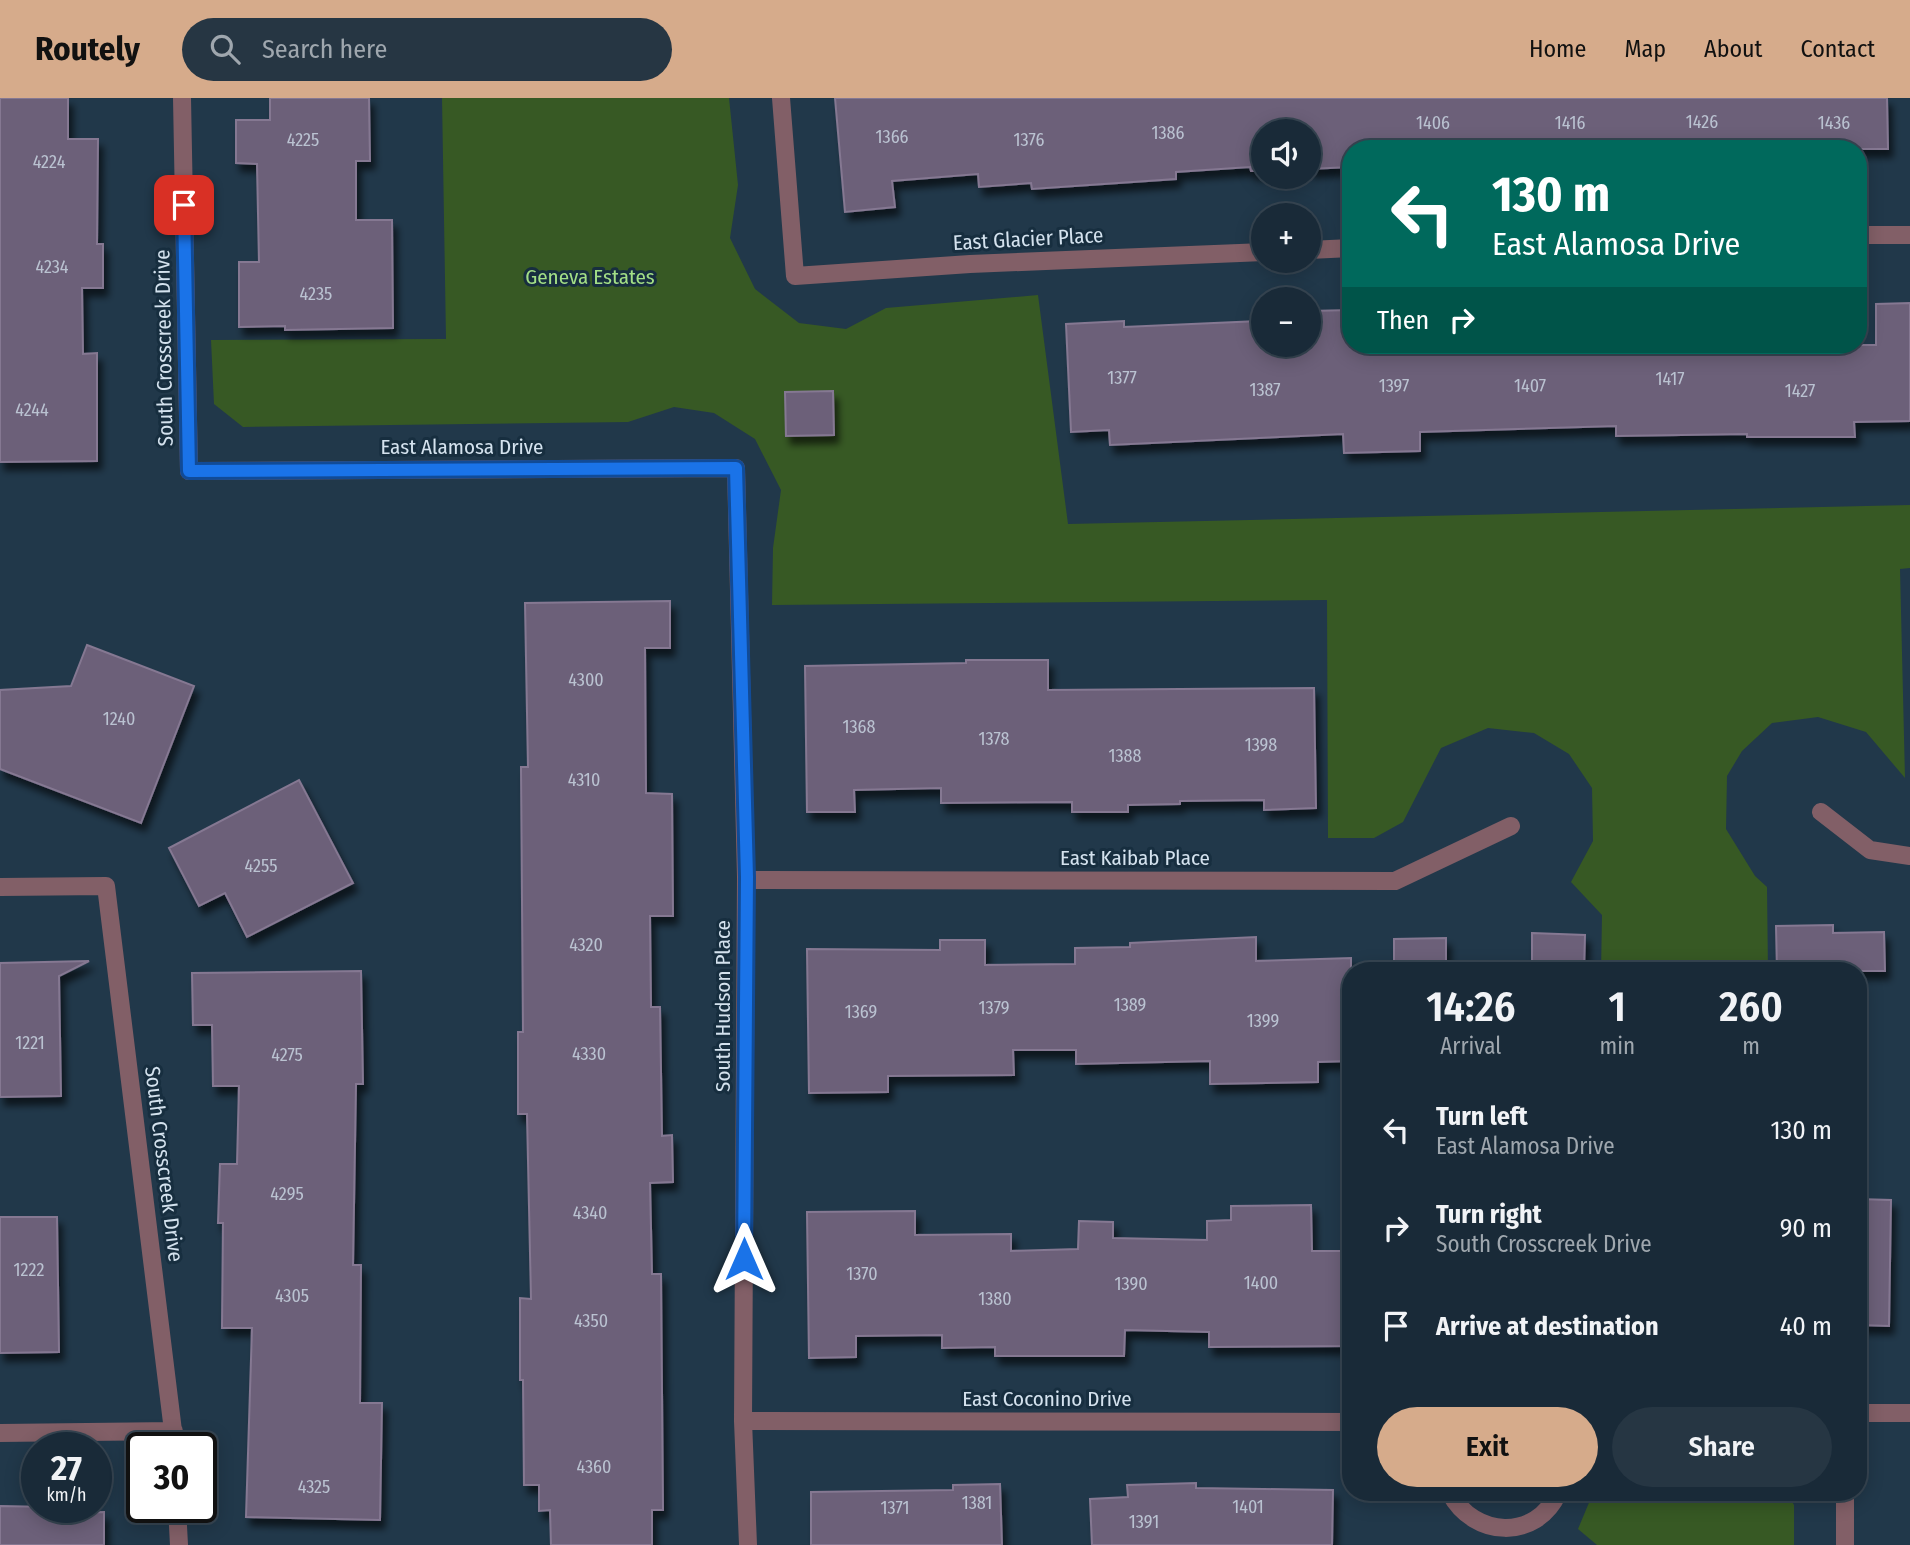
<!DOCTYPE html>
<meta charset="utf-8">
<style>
body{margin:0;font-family:"Fira Sans Condensed",sans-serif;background:#263643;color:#f1f3f6;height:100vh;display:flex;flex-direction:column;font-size:26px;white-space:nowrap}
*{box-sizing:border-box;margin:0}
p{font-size:23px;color:#9fa7ae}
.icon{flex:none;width:38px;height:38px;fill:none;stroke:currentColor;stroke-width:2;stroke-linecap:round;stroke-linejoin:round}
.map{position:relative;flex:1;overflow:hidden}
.sheet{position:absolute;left:1342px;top:864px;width:525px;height:539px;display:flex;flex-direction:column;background:#192a38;border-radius:28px;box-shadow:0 4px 18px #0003,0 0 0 2px #374653}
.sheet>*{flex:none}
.guide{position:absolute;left:1342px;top:42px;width:525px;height:214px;border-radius:28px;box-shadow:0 4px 18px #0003,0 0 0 2px #374653;background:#00695c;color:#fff;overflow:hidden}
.controls{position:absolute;left:1251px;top:21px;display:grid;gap:14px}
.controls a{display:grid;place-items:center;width:70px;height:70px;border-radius:50%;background:#192a38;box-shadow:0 4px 18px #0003,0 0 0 2px #374653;font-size:35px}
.speed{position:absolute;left:21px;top:1334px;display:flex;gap:14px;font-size:35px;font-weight:700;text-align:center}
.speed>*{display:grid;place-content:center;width:91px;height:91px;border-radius:50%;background:#192a38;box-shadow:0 4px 18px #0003,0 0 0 2px #374653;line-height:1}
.speed small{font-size:18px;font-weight:400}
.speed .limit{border:4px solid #111;border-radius:10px;background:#fff;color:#111}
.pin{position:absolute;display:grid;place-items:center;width:60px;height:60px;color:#fff;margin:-30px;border-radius:14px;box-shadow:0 4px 10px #0006}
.me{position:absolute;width:77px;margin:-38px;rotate:0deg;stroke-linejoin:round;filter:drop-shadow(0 0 5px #0008)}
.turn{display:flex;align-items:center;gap:24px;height:147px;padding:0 35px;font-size:32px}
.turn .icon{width:91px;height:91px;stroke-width:2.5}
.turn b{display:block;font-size:49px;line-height:60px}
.then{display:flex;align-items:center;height:66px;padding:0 35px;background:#0003;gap:14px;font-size:26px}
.eta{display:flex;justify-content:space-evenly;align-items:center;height:119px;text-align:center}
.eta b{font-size:42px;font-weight:600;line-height:49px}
.button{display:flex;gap:14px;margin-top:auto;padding:14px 35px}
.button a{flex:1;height:80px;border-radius:42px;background:#d6ab8b;color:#111;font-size:28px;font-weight:600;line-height:80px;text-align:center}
.button a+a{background:#263643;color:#f1f3f6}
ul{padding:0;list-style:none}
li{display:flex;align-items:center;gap:21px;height:98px;padding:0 35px}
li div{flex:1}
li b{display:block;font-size:26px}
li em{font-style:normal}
header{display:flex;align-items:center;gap:42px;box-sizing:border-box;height:98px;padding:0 35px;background:#d6ab8b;color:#111}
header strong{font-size:33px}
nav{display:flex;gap:38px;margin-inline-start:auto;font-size:24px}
.search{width:490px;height:63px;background:#263643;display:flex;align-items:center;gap:18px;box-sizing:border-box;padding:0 24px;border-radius:38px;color:#9fa7ae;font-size:26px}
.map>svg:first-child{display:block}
</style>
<header>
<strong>Routely</strong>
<div class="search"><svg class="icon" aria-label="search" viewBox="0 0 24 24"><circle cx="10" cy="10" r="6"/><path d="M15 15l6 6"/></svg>Search here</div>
<nav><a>Home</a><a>Map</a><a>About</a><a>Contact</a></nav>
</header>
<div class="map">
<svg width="1910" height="1447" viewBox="0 0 1910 1447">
<defs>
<filter id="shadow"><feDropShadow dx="4.5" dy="8" stdDeviation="3.5" flood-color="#0009"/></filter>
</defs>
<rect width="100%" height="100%" fill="#21384a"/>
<path fill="#375924" d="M 442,0 L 729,0 L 738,87 L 730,140 L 755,191 L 799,225 L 846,231 L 886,210 L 1038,197 L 1068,426 L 1910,407 L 1910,470 L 1900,471 L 1905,680 L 1866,634 L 1818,619 L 1772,625 L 1742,653 L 1727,678 L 1726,731 L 1755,778 L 1767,789 L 1768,873 L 1601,873 L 1602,817 L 1571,784 L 1593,743 L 1592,690 L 1569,656 L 1534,635 L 1488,630 L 1441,650 L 1403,724 L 1374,740 L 1328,740 L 1327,502 L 772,507 L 773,450 L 781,392 L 755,341 L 714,315 L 674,309 L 628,324 L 243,329 L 214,306 L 211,242 L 446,241 Z
M 1593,1395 L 1787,1395 L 1794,1407 L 1794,1447 L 1597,1447 L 1578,1431 Z"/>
<path fill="#6c6079" stroke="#857892" stroke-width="2" filter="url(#shadow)" d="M 0,0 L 68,0 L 68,41 L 98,41 L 97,146 L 103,146 L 103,190 L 82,190 L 83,256 L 97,255 L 97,363 L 0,364 Z
M 270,0 L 369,0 L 370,63 L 356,63 L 356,122 L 392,122 L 393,230 L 285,232 L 285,228 L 239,229 L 239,164 L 259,164 L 257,66 L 236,65 L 236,22 L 270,22 Z
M 835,0 L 1887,0 L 1888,51 L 1351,51 L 1351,69 L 1309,71 L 1309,33 L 1264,33 L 1264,73 L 1251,73 L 1250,69 L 1176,74 L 1176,81 L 1032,91 L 1031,85 L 979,89 L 978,76 L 892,83 L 895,109 L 845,114 Z
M 1910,205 L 1910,323 L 1854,324 L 1855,339 L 1747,339 L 1747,336 L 1616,338 L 1616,328 L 1420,334 L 1420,353 L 1344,355 L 1343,336 L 1110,347 L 1109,332 L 1071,334 L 1066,226 L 1124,223 L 1124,229 L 1259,223 L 1258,215 L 1264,215 L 1264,247 L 1309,247 L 1309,213 L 1351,212 L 1351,247 L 1876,247 L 1876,206 Z
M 833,293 L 834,337 L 786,338 L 785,294 Z
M 670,503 L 670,550 L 645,550 L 646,695 L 672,696 L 673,818 L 650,818 L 651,909 L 660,909 L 662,1038 L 672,1037 L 673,1084 L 650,1085 L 652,1176 L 661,1176 L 663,1412 L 652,1412 L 652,1447 L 551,1447 L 550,1412 L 539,1413 L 539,1387 L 524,1387 L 523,1282 L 520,1282 L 520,1200 L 531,1201 L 527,1016 L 518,1016 L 518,934 L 523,934 L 521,669 L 528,669 L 525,505 Z
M 87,547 L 194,588 L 141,725 L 0,671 L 0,592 L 71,588 Z
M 966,562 L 1048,562 L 1048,592 L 1314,590 L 1316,710 L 1264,712 L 1264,702 L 1180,703 L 1180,706 L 1128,707 L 1128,714 L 1072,714 L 1072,704 L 941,705 L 941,690 L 854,692 L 855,714 L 807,714 L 805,568 L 966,565 Z
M 299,682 L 353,785 L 247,839 L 225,795 L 199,808 L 169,750 Z
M 1833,827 L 1833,835 L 1884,834 L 1885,873 L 1777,873 L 1776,828 Z
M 1532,835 L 1585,837 L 1584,873 L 1532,873 Z
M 1256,839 L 1256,863 L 1351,860 L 1351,963 L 1318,964 L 1318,984 L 1210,986 L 1210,963 L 1076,966 L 1076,952 L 1013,952 L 1014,977 L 888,978 L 888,994 L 809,995 L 807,851 L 940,852 L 940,842 L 985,842 L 985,867 L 1075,866 L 1075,850 L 1130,849 L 1130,845 Z
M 1446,840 L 1446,873 L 1394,873 L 1394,841 Z
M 89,863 L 59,878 L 61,998 L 0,999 L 0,865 Z
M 361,873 L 363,986 L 356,986 L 353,1167 L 361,1167 L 360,1305 L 382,1305 L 380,1422 L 246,1419 L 252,1230 L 222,1230 L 223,1125 L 218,1125 L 220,1066 L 237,1066 L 239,988 L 213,988 L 212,927 L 193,927 L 192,875 Z
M 1858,1101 L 1891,1102 L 1889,1228 L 1858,1227 Z
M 1311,1107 L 1312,1153 L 1351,1153 L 1351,1248 L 1209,1249 L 1209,1234 L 1125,1232 L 1124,1258 L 995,1258 L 995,1249 L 942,1250 L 942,1237 L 856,1238 L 856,1259 L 809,1260 L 807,1114 L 915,1113 L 915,1137 L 1011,1136 L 1011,1153 L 1078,1151 L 1079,1123 L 1113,1124 L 1113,1140 L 1207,1142 L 1207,1123 L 1231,1122 L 1231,1108 Z
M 0,1119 L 57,1119 L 59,1254 L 0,1255 Z
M 1196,1385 L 1196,1390 L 1333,1392 L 1332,1447 L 1092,1447 L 1090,1401 L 1128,1399 L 1127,1387 Z
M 1000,1386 L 1002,1447 L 811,1447 L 811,1394 L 953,1392 L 953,1387 Z
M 0,1408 L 51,1409 L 51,1415 L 104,1414 L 104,1447 L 0,1447 Z"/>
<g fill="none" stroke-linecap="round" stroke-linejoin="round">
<path stroke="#825f67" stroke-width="18" d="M 182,0 L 189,373 L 736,370 L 746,779 L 743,1323 L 748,1447
M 781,0 L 795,178 L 970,166 L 1264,154
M 1858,137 L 1910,137
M 1309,152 L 1351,150
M 1821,714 L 1870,752 L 1910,758
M 746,782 L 1395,783 L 1511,728
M 0,789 L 106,788 L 175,1349
M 1858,1315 L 1910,1315
M 743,1323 L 1351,1324
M 0,1335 L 174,1333
M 1450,1395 C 1474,1440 1536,1443 1558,1395
M 177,1409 L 179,1447
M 1845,1447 L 1845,1395"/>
</g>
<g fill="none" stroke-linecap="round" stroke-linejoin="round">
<defs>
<path id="route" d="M 184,107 L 189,373 L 736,370 L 747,779 L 744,1161"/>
</defs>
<use href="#route" stroke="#114b97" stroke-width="18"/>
<use href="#route" stroke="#1a73e8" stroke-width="12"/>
</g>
<g text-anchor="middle" stroke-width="6" stroke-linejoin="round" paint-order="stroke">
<g font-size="18" fill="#bac2d1">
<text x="1702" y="30">1426</text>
<text x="1433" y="31">1406</text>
<text x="1570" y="31">1416</text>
<text x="1834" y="31">1436</text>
<text x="1168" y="41">1386</text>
<text x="892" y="45">1366</text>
<text x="303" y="48">4225</text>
<text x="1029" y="48">1376</text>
<text x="49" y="70">4224</text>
<text x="52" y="175">4234</text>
<text x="316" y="202">4235</text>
<text x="1122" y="286">1377</text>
<text x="1670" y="287">1417</text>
<text x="1394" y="294">1397</text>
<text x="1530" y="294">1407</text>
<text x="1265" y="298">1387</text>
<text x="1800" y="299">1427</text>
<text x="32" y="318">4244</text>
<text x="586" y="588">4300</text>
<text x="119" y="627">1240</text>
<text x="859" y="635">1368</text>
<text x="994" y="647">1378</text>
<text x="1261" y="653">1398</text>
<text x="1125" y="664">1388</text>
<text x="584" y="688">4310</text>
<text x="261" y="774">4255</text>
<text x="586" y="853">4320</text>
<text x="1130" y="913">1389</text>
<text x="994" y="916">1379</text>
<text x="861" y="920">1369</text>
<text x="1263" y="929">1399</text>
<text x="30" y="951">1221</text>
<text x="589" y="962">4330</text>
<text x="287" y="963">4275</text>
<text x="287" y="1102">4295</text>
<text x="590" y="1121">4340</text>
<text x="29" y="1178">1222</text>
<text x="862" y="1182">1370</text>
<text x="1261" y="1191">1400</text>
<text x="1131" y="1192">1390</text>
<text x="292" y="1204">4305</text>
<text x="995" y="1207">1380</text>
<text x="591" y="1229">4350</text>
<text x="594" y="1375">4360</text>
<text x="314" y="1395">4325</text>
<text x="977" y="1411">1381</text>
<text x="1248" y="1415">1401</text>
<text x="895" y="1416">1371</text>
<text x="1144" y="1430">1391</text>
</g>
<g font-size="21" fill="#d4e2ee" stroke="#172e3f">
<text transform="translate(1028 141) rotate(-3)" y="7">East Glacier Place</text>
<text transform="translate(164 250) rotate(-91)" y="7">South Crosscreek Drive</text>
<text x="462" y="356">East Alamosa Drive</text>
<text x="1135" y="767">East Kaibab Place</text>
<text transform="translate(723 908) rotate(-90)" y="7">South Hudson Place</text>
<text transform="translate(164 1066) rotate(83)" y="7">South Crosscreek Drive</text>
<text x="1047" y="1308">East Coconino Drive</text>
</g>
<g font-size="21" fill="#a3df86" stroke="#172e3f">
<text x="590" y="186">Geneva Estates</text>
</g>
</g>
</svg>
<div class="controls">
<a><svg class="icon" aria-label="sound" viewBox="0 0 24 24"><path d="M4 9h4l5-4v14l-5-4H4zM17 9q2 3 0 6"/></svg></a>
<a>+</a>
<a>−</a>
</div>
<div class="speed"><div>27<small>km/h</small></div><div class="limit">30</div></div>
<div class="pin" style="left:184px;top:107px;background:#d93025"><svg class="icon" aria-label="arrive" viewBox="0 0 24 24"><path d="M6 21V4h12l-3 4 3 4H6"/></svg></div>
<svg class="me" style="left:744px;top:1161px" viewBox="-20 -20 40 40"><path d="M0-17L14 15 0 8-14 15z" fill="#1a73e8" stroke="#fff" stroke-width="4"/></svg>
<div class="guide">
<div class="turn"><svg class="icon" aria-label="left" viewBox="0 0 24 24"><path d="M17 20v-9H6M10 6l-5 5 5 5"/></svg><div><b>130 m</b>East Alamosa Drive</div></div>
<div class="then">Then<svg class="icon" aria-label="right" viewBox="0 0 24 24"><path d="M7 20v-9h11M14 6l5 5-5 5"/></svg></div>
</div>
<section class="sheet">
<div class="eta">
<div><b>14:26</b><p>Arrival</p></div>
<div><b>1</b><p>min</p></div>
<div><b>260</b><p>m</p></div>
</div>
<ul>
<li><svg class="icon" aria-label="left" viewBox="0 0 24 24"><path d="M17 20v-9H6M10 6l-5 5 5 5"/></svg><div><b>Turn left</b><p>East Alamosa Drive</p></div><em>130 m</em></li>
<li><svg class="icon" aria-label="right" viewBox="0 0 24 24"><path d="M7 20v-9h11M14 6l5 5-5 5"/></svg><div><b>Turn right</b><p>South Crosscreek Drive</p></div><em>90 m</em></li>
<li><svg class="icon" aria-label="arrive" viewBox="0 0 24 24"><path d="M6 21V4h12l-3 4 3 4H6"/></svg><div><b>Arrive at destination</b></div><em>40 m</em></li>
</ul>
<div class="button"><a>Exit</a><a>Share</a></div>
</section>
</div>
